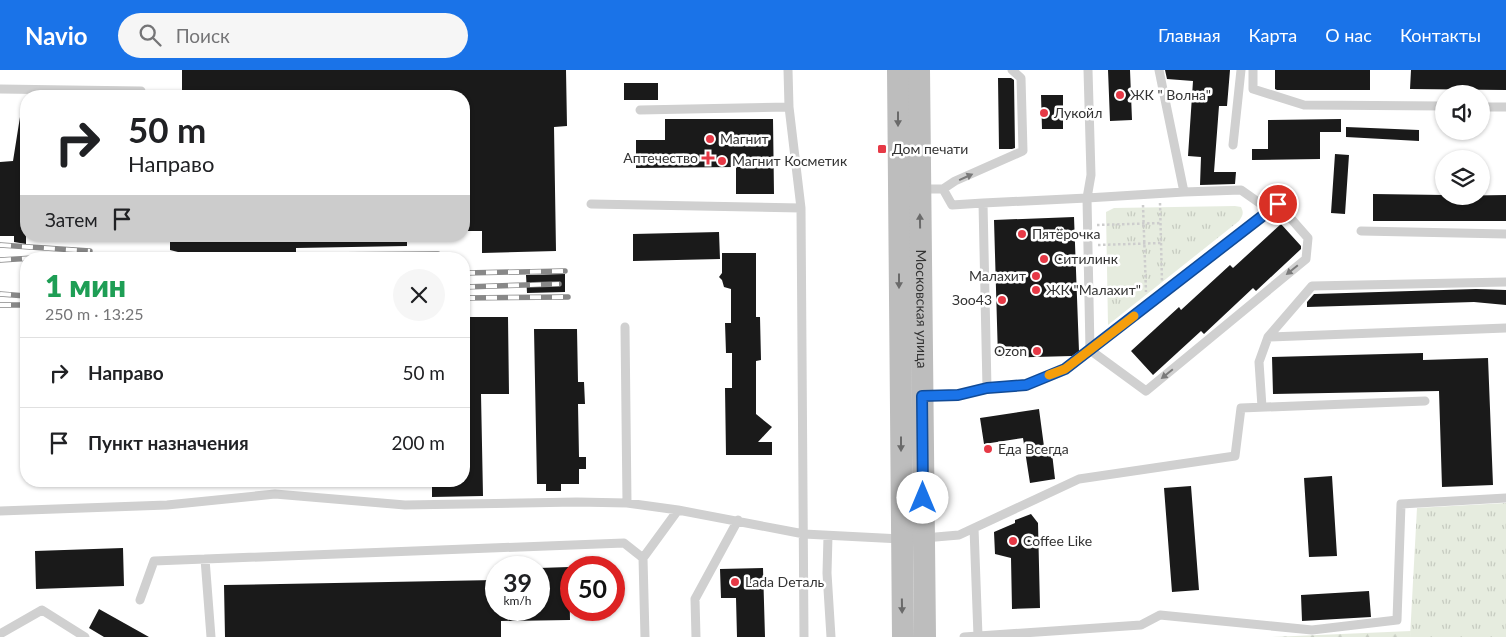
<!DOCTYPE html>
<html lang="ru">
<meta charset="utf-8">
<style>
body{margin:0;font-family:Lato,sans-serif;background:#f6f6f6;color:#202124;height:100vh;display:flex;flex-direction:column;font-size:19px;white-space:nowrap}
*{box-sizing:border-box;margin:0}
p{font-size:16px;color:#757577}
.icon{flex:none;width:28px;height:28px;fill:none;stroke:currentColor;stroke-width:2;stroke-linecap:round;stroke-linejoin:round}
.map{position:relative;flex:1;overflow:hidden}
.sheet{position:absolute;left:20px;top:182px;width:450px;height:235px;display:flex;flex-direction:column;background:#fff;border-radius:20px;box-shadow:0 1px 4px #0004}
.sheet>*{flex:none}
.top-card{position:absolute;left:20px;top:20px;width:450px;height:152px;border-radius:20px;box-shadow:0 1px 4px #0004;background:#fff;color:#202124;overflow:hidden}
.controls{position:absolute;left:1435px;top:15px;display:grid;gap:10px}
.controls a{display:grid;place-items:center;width:55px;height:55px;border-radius:50%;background:#fff;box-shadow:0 1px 4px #0004;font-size:25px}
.speed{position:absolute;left:485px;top:486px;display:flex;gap:10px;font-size:25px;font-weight:700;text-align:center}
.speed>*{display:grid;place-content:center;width:65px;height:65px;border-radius:50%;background:#fff;box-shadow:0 1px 4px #0004;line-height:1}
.speed small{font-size:12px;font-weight:400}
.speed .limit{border:8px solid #d22;background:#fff;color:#111}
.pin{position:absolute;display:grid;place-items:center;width:42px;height:42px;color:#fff;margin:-21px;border:2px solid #fff;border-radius:50%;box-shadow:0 1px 5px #0007}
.me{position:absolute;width:55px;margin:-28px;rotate:0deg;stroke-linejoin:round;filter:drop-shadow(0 0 4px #0008)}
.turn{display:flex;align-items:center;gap:18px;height:105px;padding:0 25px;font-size:22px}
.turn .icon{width:65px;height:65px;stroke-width:2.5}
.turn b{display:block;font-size:35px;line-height:42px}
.then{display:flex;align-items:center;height:48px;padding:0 25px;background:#0003;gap:10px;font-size:19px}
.round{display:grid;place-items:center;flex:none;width:52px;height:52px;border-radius:26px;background:#f6f6f6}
.summary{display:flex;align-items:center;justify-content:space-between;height:85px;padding:0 25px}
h1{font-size:30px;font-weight:800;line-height:38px;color:#1e9e55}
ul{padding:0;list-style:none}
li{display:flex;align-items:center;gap:15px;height:70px;padding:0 25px;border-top:1px solid #e0e0e0}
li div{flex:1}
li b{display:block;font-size:19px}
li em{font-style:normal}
header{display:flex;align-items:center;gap:30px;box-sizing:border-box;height:70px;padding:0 25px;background:#1a73e8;color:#fff}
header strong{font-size:24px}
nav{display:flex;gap:28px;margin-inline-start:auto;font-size:18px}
.search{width:350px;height:45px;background:#f6f6f6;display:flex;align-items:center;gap:12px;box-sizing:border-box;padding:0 18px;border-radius:28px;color:#757577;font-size:19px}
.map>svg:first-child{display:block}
</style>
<header>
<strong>Navio</strong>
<div class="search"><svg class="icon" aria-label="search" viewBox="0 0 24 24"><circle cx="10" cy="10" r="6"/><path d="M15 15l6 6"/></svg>Поиск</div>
<nav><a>Главная</a><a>Карта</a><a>О нас</a><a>Контакты</a></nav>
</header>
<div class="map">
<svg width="1506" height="567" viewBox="0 0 1506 567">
<defs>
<pattern id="grass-tufts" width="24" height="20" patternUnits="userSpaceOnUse" patternTransform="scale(1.25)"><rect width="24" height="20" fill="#e6ecdf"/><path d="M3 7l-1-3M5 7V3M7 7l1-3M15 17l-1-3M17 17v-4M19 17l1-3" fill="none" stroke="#c6cbc0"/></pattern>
<pattern id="forest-firs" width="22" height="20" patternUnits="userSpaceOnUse" patternTransform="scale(1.25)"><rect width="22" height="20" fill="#e6ecdf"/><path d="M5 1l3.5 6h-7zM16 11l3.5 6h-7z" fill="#c6cbc0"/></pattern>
</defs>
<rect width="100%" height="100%" fill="#fff"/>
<path fill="url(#grass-tufts)" d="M 1235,136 L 1241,137 C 1244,143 1243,145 1239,151 L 1108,255 L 1106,142 L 1114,138 Z
M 1506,433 L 1506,567 L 1410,567 L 1417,438 Z"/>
<path fill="url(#forest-firs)" d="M 1411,561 L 1410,567 L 1272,567 Z"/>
<path fill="#e6ecdf" d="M 1140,176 L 1141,225 L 1111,225 L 1110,177 Z"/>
<path fill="#1a1a1a" d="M 182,0 L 566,0 L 567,56 L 554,57 L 556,181 L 482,183 L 482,161 L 464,161 L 464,26 L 182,26 Z
M 1108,0 L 1130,0 L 1132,50 L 1110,51 Z
M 1165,0 L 1230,0 L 1227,36 L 1219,36 L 1214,102 L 1236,102 L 1235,114 L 1200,115 L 1201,87 L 1188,86 L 1193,11 L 1167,9 Z
M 1275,0 L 1370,0 L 1370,20 L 1277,20 L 1275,19 Z
M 1411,0 L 1506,0 L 1506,20 L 1410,19 Z
M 998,8 L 1011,8 L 1014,10 L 1015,78 L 1012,79 L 999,79 Z
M 624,13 L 658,13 L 658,30 L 624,30 Z
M 1041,25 L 1063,25 L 1063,59 L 1042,59 Z
M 20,47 L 26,48 L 26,174 L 14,172 L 14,166 L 0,166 L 0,92 L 13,91 Z
M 665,49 L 773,49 L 774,124 L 736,124 L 736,97 L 636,98 L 636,70 L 665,70 Z
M 1341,49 L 1341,62 L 1320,62 L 1320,89 L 1252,90 L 1252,79 L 1268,79 L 1268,50 Z
M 1346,57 L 1419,60 L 1419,71 L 1346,67 Z
M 1335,84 L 1349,85 L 1345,144 L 1331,143 Z
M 1373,124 L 1444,125 L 1444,126 L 1506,125 L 1506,151 L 1373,151 Z
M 1074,147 L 1079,281 L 1072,286 L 998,288 L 994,150 Z
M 1281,154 L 1301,176 L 1301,179 L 1256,221 L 1253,218 L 1204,264 L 1201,261 L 1153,305 L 1131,281 L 1179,237 L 1181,240 L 1230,195 L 1233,198 Z
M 719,162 L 720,189 L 633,191 L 633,164 Z
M 170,166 L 407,166 L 407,176 L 296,178 L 296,182 L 186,184 L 170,180 Z
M 722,183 L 756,183 L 756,247 L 760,247 L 761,290 L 756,291 L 756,344 L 772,357 L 758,372 L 772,372 L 772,385 L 726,385 L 725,318 L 732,318 L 732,283 L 726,283 L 725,253 L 731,253 L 731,219 L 724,217 L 722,210 L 719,207 L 722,203 Z
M 565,204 L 565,222 L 527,223 L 526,205 Z
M 1476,219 L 1506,220 L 1506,235 L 1474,232 L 1307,237 L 1307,232 L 1314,224 Z
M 464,247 L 508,247 L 509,324 L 481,324 L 483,426 L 432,427 L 432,411 L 464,411 Z
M 534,259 L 577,259 L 578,312 L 584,312 L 585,334 L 578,334 L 579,387 L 586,387 L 586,399 L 579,399 L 579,414 L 561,414 L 561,421 L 546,421 L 546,414 L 537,414 Z
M 1423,283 L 1423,290 L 1488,288 L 1493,415 L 1442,417 L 1439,321 L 1273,324 L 1272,287 Z
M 1039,339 L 1045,384 L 1052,383 L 1055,409 L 1030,413 L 1023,368 L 984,374 L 980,348 Z
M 1332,406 L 1337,486 L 1309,487 L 1304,408 Z
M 1191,416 L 1199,520 L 1172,522 L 1164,418 Z
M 1031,444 L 1038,453 L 1040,538 L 1012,539 L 1011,488 L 995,484 L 994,462 L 1015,453 L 1015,450 Z
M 123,478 L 124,516 L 36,519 L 35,481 Z
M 569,497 L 570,550 L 501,551 L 501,567 L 225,567 L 224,515 L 496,510 L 496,540 L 539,540 L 539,498 Z
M 763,498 L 765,567 L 737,567 L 736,528 L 721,528 L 720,499 Z
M 1369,521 L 1371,547 L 1302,551 L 1301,525 Z
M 99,539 L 149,567 L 104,567 L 89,558 Z"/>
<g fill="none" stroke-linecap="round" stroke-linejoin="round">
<path stroke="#cdcdcd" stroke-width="2.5" stroke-dasharray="2.5 2.5" stroke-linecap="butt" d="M 1160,133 L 1162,212
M 1143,135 L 1146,222
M 1097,155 L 1161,153
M 1098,175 L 1161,173"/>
<path stroke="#d0d0d0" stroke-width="9" d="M 1088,0 L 1091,105 L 1087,128 L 983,133 L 987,318 L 1026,315 L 1065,299 L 1279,135 L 1308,168 L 1306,189 L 1146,321 L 1090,280 L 1087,128 L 1184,122
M 1159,0 L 1184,122 L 1241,120 L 1271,141
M 1253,0 L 1253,19 L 1304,35 L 1444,36
M 0,19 L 141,21
M 789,37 L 801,138 L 804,567
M 1481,37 L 1506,37
M 640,40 L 789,37 L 788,0
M 1233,75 L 1241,0
M 920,119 L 943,119 L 955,111 L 1023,81 L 1021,8 L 1012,0
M 943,119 L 952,135 L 983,133
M 591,134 L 801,138
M 1361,161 L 1506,164
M 625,257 L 627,433
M 1268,267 L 1312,216 L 1506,212
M 923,326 L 958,325 L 987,318
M 1262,337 L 1259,292 L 1268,267 L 1506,258
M 0,441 L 167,435 L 275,424 L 405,435 L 577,432 L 627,433 L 678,440 L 804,464 L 901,469
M 974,458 L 978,566
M 828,466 L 827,503 L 831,567
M 924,468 L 959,465 L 1079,409 L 1235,386 L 1241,338 L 1425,331
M 205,489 L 211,567
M 140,530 L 154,491 L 624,473 L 643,488
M 0,564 L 42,540 L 85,567
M 645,567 L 643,488 L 678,440
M 696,567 L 695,529 L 738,450
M 964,567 L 1141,555 L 1160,545 L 1312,560 L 1397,550 L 1401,434 L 1506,428"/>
<g stroke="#bdbdbd" stroke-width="22">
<path d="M 898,0 L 903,567"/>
<path id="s1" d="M 919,0 L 925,567"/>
</g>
<defs>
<path id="rail" d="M 0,175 L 90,181
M 0,190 L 51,187 L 438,184
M 464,203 L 565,201
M 464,217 L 559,214
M 0,224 L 26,226
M 464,228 L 568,227
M 0,235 L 26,235"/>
</defs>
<use href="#rail" stroke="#888" stroke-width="5.5"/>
<use href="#rail" stroke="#fff" stroke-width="4" stroke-dasharray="11" stroke-linecap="butt"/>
</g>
<defs><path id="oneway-solid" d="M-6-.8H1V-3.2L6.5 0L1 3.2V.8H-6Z" transform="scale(1.25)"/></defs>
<g fill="#6a6a6a">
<use href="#oneway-solid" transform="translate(898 49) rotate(90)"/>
<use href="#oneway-solid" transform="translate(920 151) rotate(-91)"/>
<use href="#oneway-solid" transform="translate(899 211) rotate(90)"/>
<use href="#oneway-solid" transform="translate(901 374) rotate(90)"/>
<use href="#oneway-solid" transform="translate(902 536) rotate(89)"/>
</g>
<g fill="#7a7a7a">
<use href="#oneway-solid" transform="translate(966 107) rotate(-24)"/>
<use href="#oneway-solid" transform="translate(1292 200) rotate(141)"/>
<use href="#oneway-solid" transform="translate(1167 304) rotate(141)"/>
</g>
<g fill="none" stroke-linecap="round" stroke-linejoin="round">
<defs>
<path id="route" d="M 923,428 L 922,326 L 958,325 L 987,318 L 1026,315 L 1065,299 L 1278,134"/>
</defs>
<use href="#route" stroke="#114b97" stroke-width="12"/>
<use href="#route" stroke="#1a73e8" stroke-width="9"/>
<path stroke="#f59e0b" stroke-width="9" d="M 1049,305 L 1065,299 L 1134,246"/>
</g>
<g fill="#e63946" stroke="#fff" stroke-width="2">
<circle cx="1120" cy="25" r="5"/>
<circle cx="1044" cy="43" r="5"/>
<circle cx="710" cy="69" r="5"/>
<rect x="877" y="74" width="10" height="10" rx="2.5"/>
<path d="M705.5 80.5h5v5h5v5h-5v5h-5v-5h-5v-5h5z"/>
<circle cx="722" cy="91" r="5"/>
<circle cx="1022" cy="164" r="5"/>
<circle cx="1044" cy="189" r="5"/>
<circle cx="1036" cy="206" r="5"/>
<circle cx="1036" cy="220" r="5"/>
<circle cx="1002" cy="230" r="5"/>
<circle cx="1037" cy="281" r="5"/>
<circle cx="988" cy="379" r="5"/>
<circle cx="1013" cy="471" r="5"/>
<circle cx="735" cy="512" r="5"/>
</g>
<g text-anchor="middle" stroke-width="5" stroke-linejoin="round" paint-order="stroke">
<g font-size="14" fill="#333" stroke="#fff" text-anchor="start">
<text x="1130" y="30">ЖК " Волна"</text>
<text x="1054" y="48">Лукойл</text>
<text x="720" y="74">Магнит</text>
<text x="892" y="84">Дом печати</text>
<text x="698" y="93" text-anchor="end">Аптечество</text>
<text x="732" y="96">Магнит Косметик</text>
<text x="1032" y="169">Пятёрочка</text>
<text x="1054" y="194">Ситилинк</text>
<text x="1026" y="211" text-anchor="end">Малахит</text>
<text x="1046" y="225">ЖК "Малахит"</text>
<text x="992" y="235" text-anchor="end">Зоо43</text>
<text x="1027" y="286" text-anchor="end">Ozon</text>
<text x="998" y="384">Еда Всегда</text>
<text x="1023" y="476">Coffee Like</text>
<text x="745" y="517">Lada Dеталь</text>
</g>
<g font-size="14" fill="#333" stroke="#fff">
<text dy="5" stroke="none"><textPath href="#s1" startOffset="239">Московская улица</textPath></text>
</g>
</g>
</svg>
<div class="controls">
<a><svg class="icon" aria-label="sound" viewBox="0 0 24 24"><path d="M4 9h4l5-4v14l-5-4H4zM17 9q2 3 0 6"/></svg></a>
<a><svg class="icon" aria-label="layers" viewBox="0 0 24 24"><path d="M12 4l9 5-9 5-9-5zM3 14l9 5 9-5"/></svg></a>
</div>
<div class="speed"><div>39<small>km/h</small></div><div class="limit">50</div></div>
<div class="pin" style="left:1278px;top:134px;background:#d93025"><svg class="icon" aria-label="arrive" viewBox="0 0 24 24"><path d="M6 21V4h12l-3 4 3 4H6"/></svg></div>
<svg class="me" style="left:923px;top:428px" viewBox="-20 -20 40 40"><circle r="19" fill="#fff"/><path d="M0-13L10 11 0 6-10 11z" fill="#1a73e8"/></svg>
<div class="top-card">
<div class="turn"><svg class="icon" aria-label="right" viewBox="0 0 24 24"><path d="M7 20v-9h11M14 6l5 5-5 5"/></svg><div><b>50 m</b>Направо</div></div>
<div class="then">Затем<svg class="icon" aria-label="arrive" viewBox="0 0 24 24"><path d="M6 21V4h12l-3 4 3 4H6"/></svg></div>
</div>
<section class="sheet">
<div class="summary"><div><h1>1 мин</h1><p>250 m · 13:25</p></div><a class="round"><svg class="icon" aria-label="close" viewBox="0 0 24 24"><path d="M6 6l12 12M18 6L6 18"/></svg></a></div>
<ul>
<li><svg class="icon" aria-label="right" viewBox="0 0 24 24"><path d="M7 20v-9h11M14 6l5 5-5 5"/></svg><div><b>Направо</b></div><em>50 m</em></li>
<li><svg class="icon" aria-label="arrive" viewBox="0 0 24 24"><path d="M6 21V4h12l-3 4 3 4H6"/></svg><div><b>Пункт назначения</b></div><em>200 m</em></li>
</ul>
</section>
</div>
